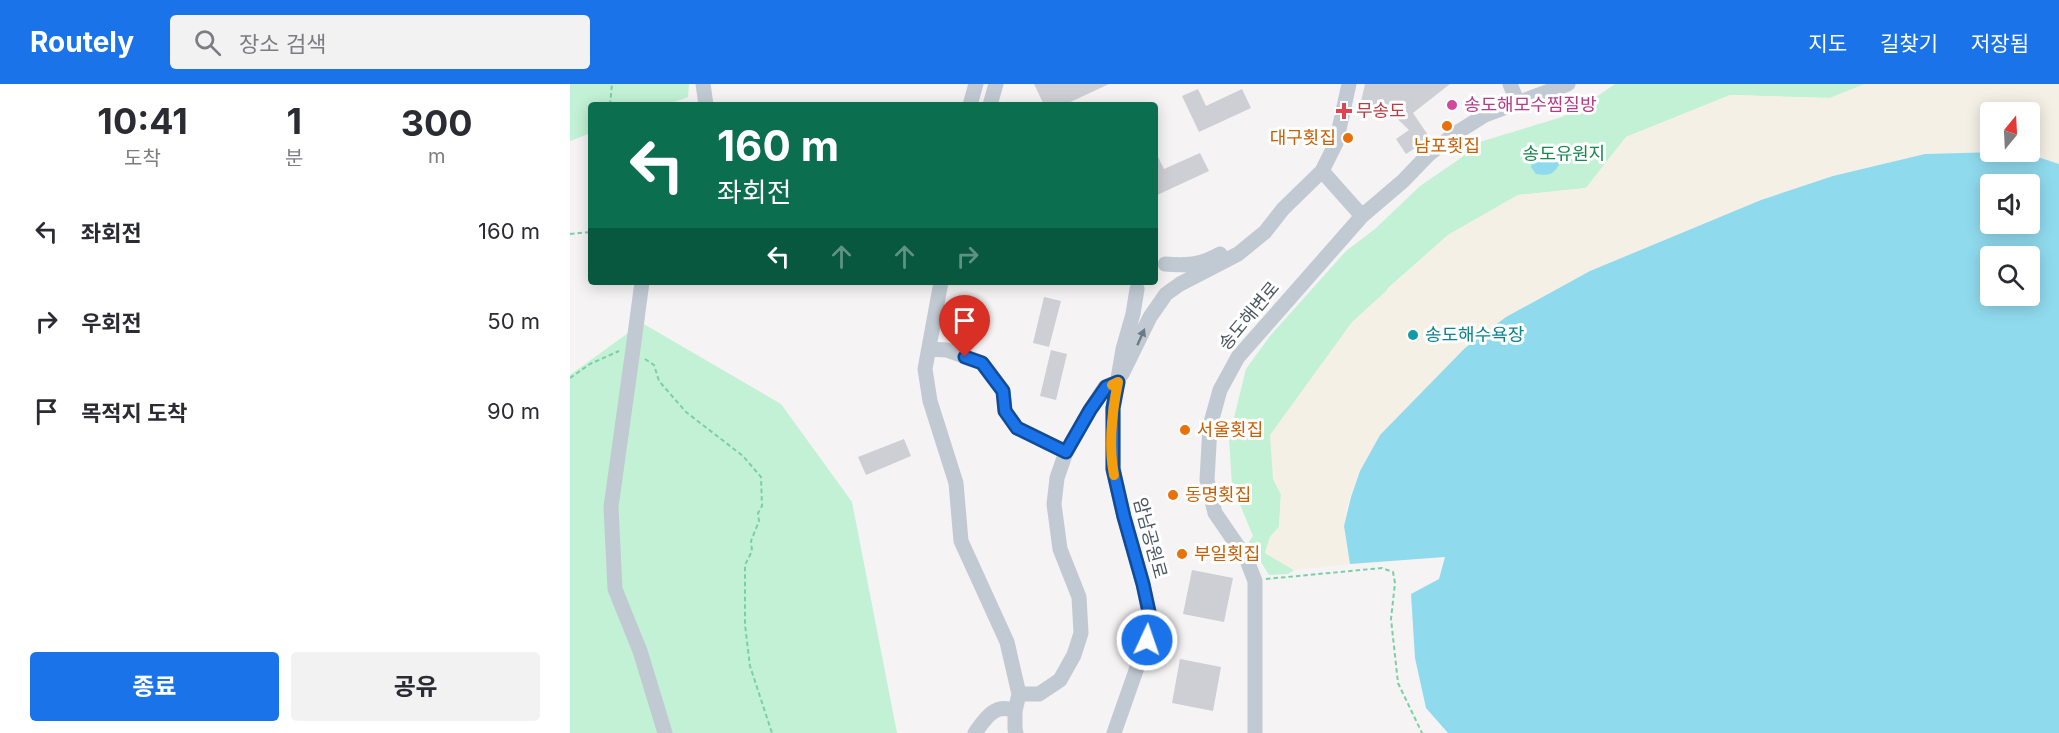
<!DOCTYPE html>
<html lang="ko">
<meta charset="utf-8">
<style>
body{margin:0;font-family:Inter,"Noto Sans KR",sans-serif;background:#f2f2f3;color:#2b2b33;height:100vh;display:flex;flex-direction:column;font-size:22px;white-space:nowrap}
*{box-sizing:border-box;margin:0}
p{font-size:20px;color:#7c7c81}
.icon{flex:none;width:33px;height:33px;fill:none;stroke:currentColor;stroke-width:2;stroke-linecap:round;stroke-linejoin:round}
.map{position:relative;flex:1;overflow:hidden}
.details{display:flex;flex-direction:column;background:#fff;width:570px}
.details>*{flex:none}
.banner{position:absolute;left:18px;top:18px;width:570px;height:183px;border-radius:6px;box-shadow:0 3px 15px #0003;background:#0b6e4f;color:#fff;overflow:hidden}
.needle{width:39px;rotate:18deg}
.controls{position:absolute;left:1410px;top:18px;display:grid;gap:12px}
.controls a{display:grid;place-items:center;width:60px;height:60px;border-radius:6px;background:#fff;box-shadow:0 3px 15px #0003;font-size:30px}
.pin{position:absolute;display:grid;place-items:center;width:51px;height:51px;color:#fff;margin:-62px -26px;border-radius:50% 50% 50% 0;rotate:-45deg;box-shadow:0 0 6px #0007}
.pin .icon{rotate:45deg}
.me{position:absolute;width:66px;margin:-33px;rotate:3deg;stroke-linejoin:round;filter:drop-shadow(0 0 4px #0008)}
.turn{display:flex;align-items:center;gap:21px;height:126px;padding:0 30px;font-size:27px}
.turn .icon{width:78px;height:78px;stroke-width:2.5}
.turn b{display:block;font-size:42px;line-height:51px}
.lanes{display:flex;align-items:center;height:57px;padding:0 30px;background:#0003;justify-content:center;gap:30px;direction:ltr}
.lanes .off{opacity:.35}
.eta{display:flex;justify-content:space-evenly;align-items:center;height:102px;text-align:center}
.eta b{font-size:36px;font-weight:700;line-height:42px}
.cta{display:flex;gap:12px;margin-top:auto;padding:12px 30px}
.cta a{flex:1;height:69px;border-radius:6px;background:#1a73e8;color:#fff;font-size:24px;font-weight:700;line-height:69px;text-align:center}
.cta a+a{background:#f2f2f3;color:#2b2b33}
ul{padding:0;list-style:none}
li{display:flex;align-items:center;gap:18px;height:90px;padding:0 30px}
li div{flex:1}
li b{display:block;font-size:22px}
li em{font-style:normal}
header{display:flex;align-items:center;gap:36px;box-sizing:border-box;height:84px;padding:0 30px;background:#1a73e8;color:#fff}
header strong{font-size:28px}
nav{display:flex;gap:33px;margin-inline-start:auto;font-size:21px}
.search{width:420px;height:54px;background:#f2f2f3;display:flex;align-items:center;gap:15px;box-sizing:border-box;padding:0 21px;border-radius:6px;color:#7c7c81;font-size:22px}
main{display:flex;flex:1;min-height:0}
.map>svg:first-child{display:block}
</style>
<header>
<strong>Routely</strong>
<div class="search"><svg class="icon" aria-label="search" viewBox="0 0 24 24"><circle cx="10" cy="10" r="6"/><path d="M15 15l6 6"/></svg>장소 검색</div>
<nav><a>지도</a><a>길찾기</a><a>저장됨</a></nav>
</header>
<main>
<section class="details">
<div class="eta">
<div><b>10:41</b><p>도착</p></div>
<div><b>1</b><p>분</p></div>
<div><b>300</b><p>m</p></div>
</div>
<ul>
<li><svg class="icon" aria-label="left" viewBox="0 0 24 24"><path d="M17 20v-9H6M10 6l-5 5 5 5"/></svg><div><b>좌회전</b></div><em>160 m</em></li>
<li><svg class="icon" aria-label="right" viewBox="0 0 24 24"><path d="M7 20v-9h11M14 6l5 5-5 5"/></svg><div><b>우회전</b></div><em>50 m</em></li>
<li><svg class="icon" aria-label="arrive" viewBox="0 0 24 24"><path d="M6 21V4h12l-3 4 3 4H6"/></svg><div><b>목적지 도착</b></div><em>90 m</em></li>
</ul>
<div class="cta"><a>종료</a><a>공유</a></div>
</section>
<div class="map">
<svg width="1489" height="649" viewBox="0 0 1489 649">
<rect width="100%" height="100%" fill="#f5f3f3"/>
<path fill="#c3f1d5" d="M 0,0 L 119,0 L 118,13 L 96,21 L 21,21 L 21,49 L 0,57 Z
M 1045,0 L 1295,0 L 1260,14 L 1160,11 L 1056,53 L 1016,104 L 948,111 L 878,151 L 818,204 L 703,395 L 711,410 L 709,443 L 700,453 L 695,469 L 724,486 L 718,490 L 699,491 L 679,458 L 683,452 L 662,401 L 659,354 L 676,285 L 700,252 L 776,167 L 805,145 L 850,102 L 891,74 L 903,60 L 992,33 L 1016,20 Z
M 72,239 L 211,320 L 282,418 L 327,649 L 0,649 L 0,291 Z"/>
<path fill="#f5f0e5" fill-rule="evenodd" d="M 1295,0 L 1489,0 L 1489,80 L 1471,74 L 1355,70 L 1263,92 L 1191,116 L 1020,187 L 810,351 C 797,375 774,415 774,442 C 774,454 778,468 780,480 L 724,486 L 695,469 L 700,453 L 709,443 L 711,411 L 703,395 L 700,351 L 782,238 L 878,151 L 948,111 L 1016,104 L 1056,53 L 1161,11 L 1260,14 ZM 1420,28 L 1460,28 L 1460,68 L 1420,68 Z"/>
<path fill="#90daee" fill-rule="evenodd" d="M 981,67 L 988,72 L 989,81 C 983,91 978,92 966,90 L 961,83 L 964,73 L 972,68 Z
M 1428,68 L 1471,74 L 1489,80 L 1489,649 L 878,649 L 856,624 L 845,574 L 841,510 L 869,495 L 875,473 L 780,480 L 774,442 L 781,413 L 790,387 L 810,351 L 895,264 L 936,233 L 1020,187 L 1191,116 L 1263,92 L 1355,70 ZM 1420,100 L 1460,100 L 1460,140 L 1420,140 ZM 1420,172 L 1460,172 L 1460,212 L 1420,212 Z"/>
<path fill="#cdcfd5" d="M 464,0 L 539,0 L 494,21 L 474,21 Z
M 795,0 L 880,0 L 843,29 L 860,54 L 836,70 L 826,55 L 839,46 L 813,21 L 790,22 Z
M 628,5 L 636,22 L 672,5 L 681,24 L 629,48 L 612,12 Z
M 585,67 L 594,85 L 630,69 L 639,87 L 585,112 Z
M 474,213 L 491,217 L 479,263 L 463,259 Z
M 481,266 L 497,270 L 486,316 L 470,312 Z
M 334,355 L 341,372 L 296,391 L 288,373 Z
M 622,486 L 663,494 L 654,538 L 613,530 Z
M 610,575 L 651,583 L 643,627 L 602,619 Z"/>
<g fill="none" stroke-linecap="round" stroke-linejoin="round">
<path stroke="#7ad0a6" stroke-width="2" stroke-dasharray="4.5 3" stroke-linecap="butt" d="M 40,21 L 42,0
M 0,150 L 21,148
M 75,275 L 84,281 L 89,297 L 116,328 L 173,372 L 191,393 L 192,422 L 188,429 L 189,437 L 181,457 L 182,467 L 175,481 L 175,541 L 180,582 L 202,649
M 0,294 L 20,280 L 49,267
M 696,495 L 812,484 L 823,488 L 825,499 L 821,535 L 828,599 L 852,649"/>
<path stroke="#c1cad2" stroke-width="15" d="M 133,0 L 136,21
M 940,0 L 948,19
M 400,21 L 406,0
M 420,21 L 426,0
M 752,87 L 792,132
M 595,180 C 615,182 631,181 650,170
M 371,198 L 355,285 L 360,317 L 386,399 L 391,457 L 437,558 L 449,610 L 445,627 L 445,645 L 446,649
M 63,265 L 41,423 L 45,505 L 70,567 L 95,649
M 63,265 L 72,198
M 359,265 L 377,266 L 412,279 L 433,307 L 435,327 L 447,344 L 496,368 L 520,326 L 535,303 L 548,298
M 552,290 L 580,233 L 596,210 L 610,200 L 668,170 L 695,148 L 713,125 L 752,87 L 766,59 L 779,0
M 449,610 L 469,610 L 490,596 L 504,571 L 511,549 L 509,513 L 490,465 L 484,420 L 487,394 L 496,368
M 405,649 C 415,635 425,618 445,627
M 544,649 L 582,541 L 573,500 L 554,433 L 543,385 L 543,324 L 553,265 L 563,230 L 567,205
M 685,649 L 685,497 L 676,474 L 645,429 L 637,396 L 640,342 L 650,306 L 668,273 L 792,132 L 833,97 L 857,72 L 883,51 L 915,31 L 998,0"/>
</g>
<defs><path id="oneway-solid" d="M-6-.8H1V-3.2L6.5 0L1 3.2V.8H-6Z" transform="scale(1.5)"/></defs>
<use fill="#6e7983" href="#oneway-solid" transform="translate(571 253) rotate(-66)"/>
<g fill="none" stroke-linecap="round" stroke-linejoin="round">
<defs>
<path id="route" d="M 395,273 L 412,279 L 433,307 L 435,327 L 447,344 L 496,368 L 520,326 L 536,303 L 548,298 L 543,324 L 543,385 L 554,433 L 573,500 L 582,542 L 577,556"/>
</defs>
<use href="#route" stroke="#114b97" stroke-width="15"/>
<use href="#route" stroke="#1a73e8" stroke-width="10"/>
<path stroke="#f59e0b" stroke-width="10" d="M 542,301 L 548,298 C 542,328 538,361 544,391"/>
</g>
<circle fill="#d1479c" stroke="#fff" stroke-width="2" cx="882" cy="21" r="6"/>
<path fill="#e0444e" stroke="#fff" stroke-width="2" d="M771 18h6v6h6v6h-6v6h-6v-6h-6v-6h6z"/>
<g fill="#e8710a" stroke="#fff" stroke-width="2">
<circle cx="877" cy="42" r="6"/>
<circle cx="778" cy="54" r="6"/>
<circle cx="615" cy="346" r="6"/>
<circle cx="603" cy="411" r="6"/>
<circle cx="612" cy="470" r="6"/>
</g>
<circle fill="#0f9aa8" stroke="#fff" stroke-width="2" cx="843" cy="251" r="6"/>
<g text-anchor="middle" stroke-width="6" stroke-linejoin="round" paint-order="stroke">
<g font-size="18" fill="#b23c85" stroke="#fff" text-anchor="start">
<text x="894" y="27">송도해모수찜질방</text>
</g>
<g font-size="18" fill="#be3a42" stroke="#fff" text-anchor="start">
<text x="786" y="33">무송도</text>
</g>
<g font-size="18" fill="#c56008" stroke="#fff" text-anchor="start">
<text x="766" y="60" text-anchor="end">대구횟집</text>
<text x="877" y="68" text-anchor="middle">남포횟집</text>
<text x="627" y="352">서울횟집</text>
<text x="615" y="417">동명횟집</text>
<text x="624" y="476">부일횟집</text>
</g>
<g font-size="18" fill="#17864f" stroke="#fff">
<text x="994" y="76">송도유원지</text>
</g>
<g font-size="18" fill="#4a5661" stroke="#fff">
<text transform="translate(679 232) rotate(-50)" y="6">송도해변로</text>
<text transform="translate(580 454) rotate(75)" y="6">암남공원로</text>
</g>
<g font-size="18" fill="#0d838f" stroke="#fff" text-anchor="start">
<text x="855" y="257">송도해수욕장</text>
</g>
</g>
</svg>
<div class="controls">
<a><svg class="needle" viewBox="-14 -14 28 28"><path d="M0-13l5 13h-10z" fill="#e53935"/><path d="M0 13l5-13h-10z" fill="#7c7c81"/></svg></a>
<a><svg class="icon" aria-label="sound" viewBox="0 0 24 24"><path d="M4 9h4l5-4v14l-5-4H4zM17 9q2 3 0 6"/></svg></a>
<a><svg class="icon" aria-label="search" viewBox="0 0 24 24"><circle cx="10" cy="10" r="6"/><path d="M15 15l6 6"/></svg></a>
</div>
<div class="pin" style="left:395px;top:273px;background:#d93025"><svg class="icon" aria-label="arrive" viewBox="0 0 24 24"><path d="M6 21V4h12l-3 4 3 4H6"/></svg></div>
<svg class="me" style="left:577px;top:556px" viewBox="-20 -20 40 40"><circle r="17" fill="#1a73e8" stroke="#fff" stroke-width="3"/><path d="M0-11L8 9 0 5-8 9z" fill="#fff"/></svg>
<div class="banner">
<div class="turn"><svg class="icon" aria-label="left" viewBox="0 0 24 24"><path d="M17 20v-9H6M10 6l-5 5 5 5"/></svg><div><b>160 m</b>좌회전</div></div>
<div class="lanes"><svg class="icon" aria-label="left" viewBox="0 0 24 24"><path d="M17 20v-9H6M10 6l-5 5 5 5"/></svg><svg class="icon off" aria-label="ahead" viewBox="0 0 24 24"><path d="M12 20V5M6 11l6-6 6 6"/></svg><svg class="icon off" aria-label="ahead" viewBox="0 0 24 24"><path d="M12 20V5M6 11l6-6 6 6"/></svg><svg class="icon off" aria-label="right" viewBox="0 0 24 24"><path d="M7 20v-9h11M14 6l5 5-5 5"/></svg></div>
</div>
</div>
</main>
